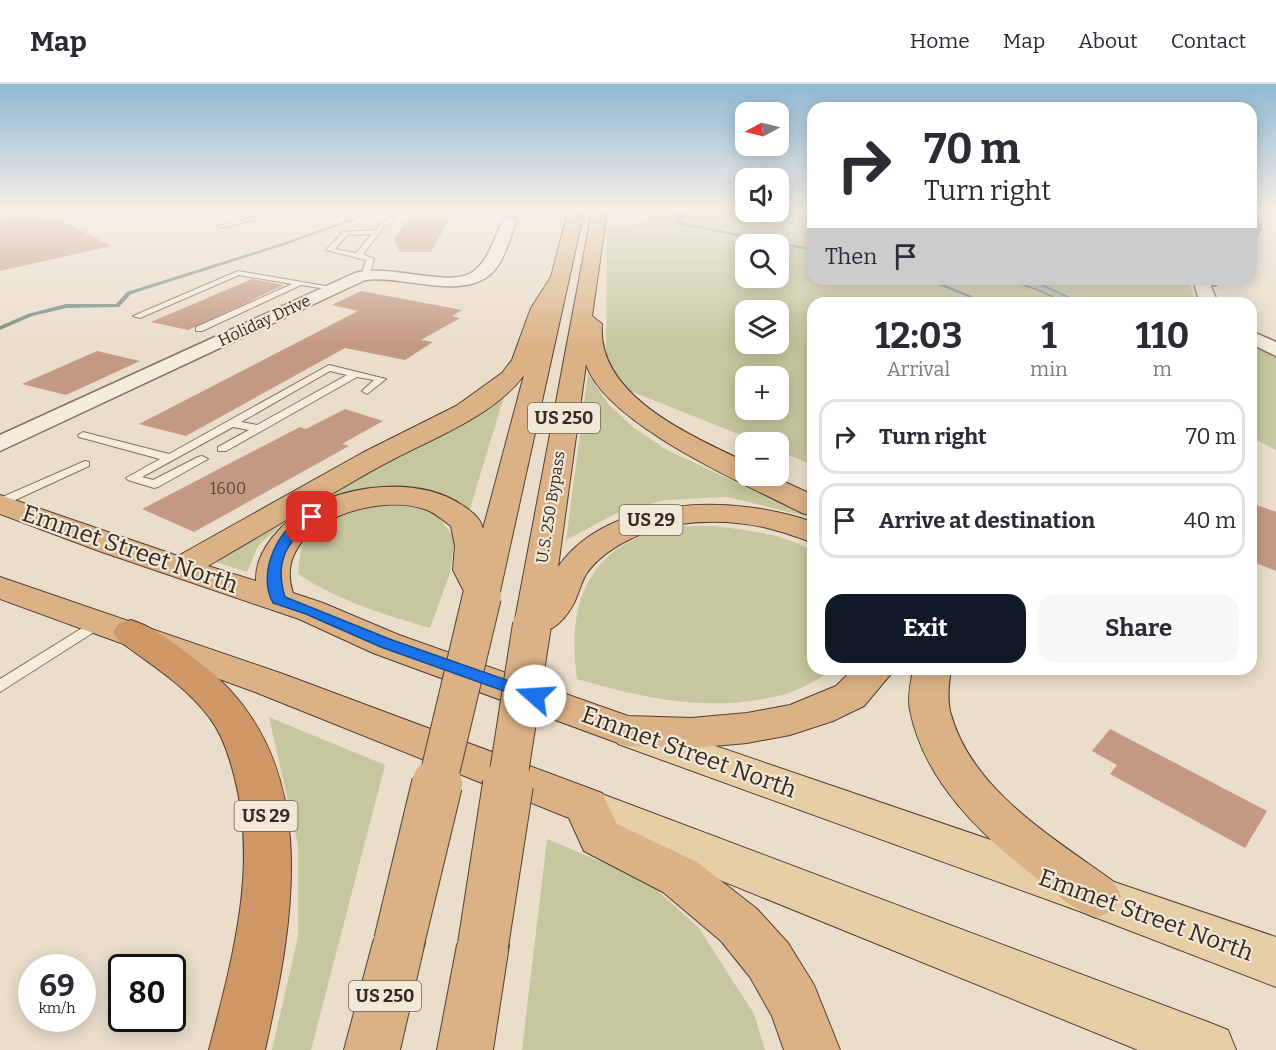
<!DOCTYPE html>
<meta charset="utf-8">
<style>
body{margin:0;font-family:Bitter,serif;background:#f7f7f7;color:#2b2b33;height:100vh;display:flex;flex-direction:column;font-size:22px;white-space:nowrap}
*{box-sizing:border-box;margin:0}
p{font-size:20px;color:#7c7c81}
.icon{flex:none;width:33px;height:33px;fill:none;stroke:currentColor;stroke-width:2;stroke-linecap:round;stroke-linejoin:round}
.map{position:relative;flex:1;overflow:hidden}
.panel{position:absolute;left:807px;top:213px;width:450px;height:378px;display:flex;flex-direction:column;background:#fff;border-radius:18px;box-shadow:0 3px 15px #0003}
.panel>*{flex:none}
.banner{position:absolute;left:807px;top:18px;width:450px;height:183px;border-radius:18px;box-shadow:0 3px 15px #0003;background:#fff;color:#2b2b33;overflow:hidden}
.needle{width:39px;rotate:263deg}
.controls{position:absolute;left:735px;top:18px;display:grid;gap:12px}
.controls a{display:grid;place-items:center;width:54px;height:54px;border-radius:12px;background:#fff;box-shadow:0 3px 15px #0003;font-size:30px}
.speed{position:absolute;left:18px;top:870px;display:flex;gap:12px;font-size:30px;font-weight:700;text-align:center}
.speed>*{display:grid;place-content:center;width:78px;height:78px;border-radius:50%;background:#fff;box-shadow:0 3px 15px #0003;line-height:1}
.speed small{font-size:15px;font-weight:400}
.speed .limit{border:3px solid #111;border-radius:9px;background:#fff;color:#111}
.pin{position:absolute;display:grid;place-items:center;width:51px;height:51px;color:#fff;margin:-26px;border-radius:12px;box-shadow:0 3px 9px #0006}
.me{position:absolute;width:66px;margin:-33px;rotate:289deg;stroke-linejoin:round;filter:drop-shadow(0 0 4px #0008)}
.turn{display:flex;align-items:center;gap:21px;height:126px;padding:0 18px;font-size:27px}
.turn .icon{width:78px;height:78px;stroke-width:2.5}
.turn b{display:block;font-size:42px;line-height:51px}
.then{display:flex;align-items:center;height:57px;padding:0 18px;background:#0003;gap:12px;font-size:22px}
.eta{display:flex;justify-content:space-evenly;align-items:center;height:102px;text-align:center}
.eta b{font-size:36px;font-weight:700;line-height:42px}
.cta{display:flex;gap:12px;margin-top:auto;padding:12px 18px}
.cta a{flex:1;height:69px;border-radius:18px;background:#111827;color:#fff;font-size:24px;font-weight:700;line-height:69px;text-align:center}
.cta a+a{background:#f7f7f7;color:#2b2b33}
ul{padding:0;list-style:none}
li{display:flex;align-items:center;gap:18px;height:75px;margin:0 12px 9px;padding:0 6px;border:3px solid #e1e1e2;border-radius:18px}
li div{flex:1}
li b{display:block;font-size:22px}
li em{font-style:normal}
header{display:flex;align-items:center;gap:36px;box-sizing:border-box;height:84px;padding:0 30px;background:#fff;border-bottom:2px solid #e1e1e2}
header strong{font-size:28px}
nav{display:flex;gap:33px;margin-inline-start:auto;font-size:21px}
.map>svg:first-child{display:block}
</style>
<header>
<strong>Map</strong>
<nav><a>Home</a><a>Map</a><a>About</a><a>Contact</a></nav>
</header>
<div class="map">
<svg width="1276" height="966" viewBox="0 0 1276 966">
<rect width="100%" height="100%" fill="#eaddca"/>
<path fill="#c6c79e" fill-rule="evenodd" d="M 645,127 L 813,127 L 813,195 L 1189,195 L 1195,219 L 813,219 L 813,381 L 779,367 L 778,358 L 758,358 L 628,306 L 606,279 L 607,144 L 647,137 ZM 746,160 L 778,160 L 778,194 L 746,194 ZM 746,226 L 778,226 L 778,260 L 746,260 ZM 746,292 L 778,292 L 778,326 L 746,326 Z
M 1251,258 L 1276,271 L 1276,366 L 1251,353 Z
M 588,290 L 609,321 L 634,344 L 667,366 L 810,433 L 727,413 L 664,416 L 615,430 L 566,456 Z
M 505,309 L 469,428 L 453,417 L 325,417 L 288,435 L 258,462 L 247,488 L 213,477 Z
M 382,420 L 414,422 L 439,433 L 455,455 L 450,489 L 430,544 C 383,530 339,517 298,490 C 299,478 300,460 309,450 C 326,431 359,424 382,420 Z
M 713,442 C 747,446 783,449 813,468 L 813,585 L 837,585 C 820,593 801,606 782,611 C 710,629 647,615 577,595 C 566,519 589,459 671,444 C 685,442 699,442 713,442 Z
M 269,633 L 385,681 L 311,966 L 272,966 L 298,853 L 298,761 Z
M 547,755 L 647,797 L 699,844 L 754,930 L 765,966 L 522,966 Z"/>
<path fill="#aabfb7" stroke="#718c83" stroke-width="1.5" d="M 1006,195 L 1029,195 L 1081,219 L 1066,219 L 1038,206 Z"/>
<g fill="none" stroke-linecap="round" stroke-linejoin="round">
<path fill="#718c83" fill-rule="evenodd" d="M 374,127 L 378,127 L 288,160 L 131,210 L 119,223 L 66,224 L 32,232 L 0,246 L 0,242 L 28,230 L 66,220 L 116,220 L 127,208 L 286,158 Z
M 668,127 L 672,127 L 685,131 L 685,133 L 678,137 L 684,139 L 813,165 L 813,167 L 682,141 L 673,137 L 681,132 Z
M 1254,127 L 1258,127 L 1262,145 L 1253,161 L 1251,162 L 1251,157 L 1258,145 Z
M 924,195 L 930,195 L 989,219 L 983,219 Z
M 1220,195 L 1225,195 L 1216,203 L 1212,203 L 1212,201 Z
M 1189,216 L 1191,217 L 1191,218 L 1165,219 L 1167,218 Z"/>
</g>
<path fill="#c49984" d="M 30,130 L 45,137 L 57,135 L 112,162 L 0,187 L 0,136 Z
M 409,134 L 450,134 L 431,168 L 400,168 L 394,156 Z
M 252,195 L 284,201 L 188,246 L 151,238 Z
M 361,207 L 462,226 L 452,232 L 460,234 L 421,256 L 433,258 L 405,276 L 345,264 L 186,352 L 139,340 L 358,227 L 332,221 Z
M 97,267 L 140,277 L 66,311 L 22,300 Z
M 345,325 L 383,337 L 342,360 L 349,362 L 194,448 L 142,425 L 300,343 L 306,345 Z
M 1251,419 L 1276,428 L 1276,487 L 1251,477 Z
M 1110,645 L 1267,727 L 1245,764 L 1110,690 L 1117,681 L 1092,667 Z"/>
<g fill="none" stroke-linecap="round" stroke-linejoin="round">
<defs>
<path id="service" d="M 9,127 L 20,127 L 0,132 L 0,128 Z
M 279,127 L 288,127 L 220,144 L 217,142 Z
M 390,134 L 395,135 L 385,142 L 363,170 L 374,175 L 369,192 L 362,190 L 366,176 L 326,166 L 343,148 L 376,146 L 380,140 ZM 372,150 L 356,169 L 335,165 L 347,151 Z
M 238,187 L 337,204 L 333,206 L 301,201 L 202,247 L 196,247 L 196,243 L 292,200 L 239,191 L 140,234 L 133,232 Z
M 329,281 L 386,295 L 367,310 L 362,307 L 374,296 L 357,293 L 226,367 L 218,367 L 218,363 L 249,346 L 233,343 L 142,393 L 153,396 L 198,373 L 202,372 L 208,375 L 158,403 L 154,404 L 128,396 L 126,394 L 160,375 L 79,353 L 78,351 L 83,348 L 169,370 ZM 330,287 L 347,291 L 257,341 L 241,338 Z
M 85,377 L 89,378 L 89,382 L 0,423 L 0,414 Z
M 100,533 L 105,535 L 107,538 L 105,541 L 0,608 L 0,595 Z"/>
<path id="minor" d="M 510,132 L 517,136 C 510,152 507,169 497,183 C 470,221 403,190 365,196 L 0,367 L 0,351 L 355,189 C 390,180 442,202 469,190 C 494,178 496,135 510,132 Z
M 1197,195 L 1213,195 L 1211,203 L 1218,219 L 1200,219 L 1195,203 Z
M 1251,247 L 1276,258 L 1276,272 L 1251,260 Z"/>
<path id="primary" d="M 633,634 L 1276,853 L 1276,903 L 1079,827 L 618,660 L 612,649 L 618,638 Z
M 586,704 L 1208,938 L 1228,946 L 1236,966 L 1138,966 L 570,735 L 564,722 L 570,709 Z"/>
<path id="trunk" d="M 568,127 L 584,127 L 499,512 L 494,519 L 482,523 L 470,519 L 453,486 L 455,462 L 451,442 C 443,436 434,428 424,425 C 374,408 270,442 293,509 L 323,519 L 399,551 L 628,632 L 691,634 L 747,629 L 790,621 L 836,602 L 853,585 L 895,585 L 864,622 L 833,637 L 790,651 L 747,659 L 691,664 L 626,662 L 373,569 L 299,535 L 99,467 L 0,430 L 0,411 L 178,472 L 362,369 L 456,322 L 502,289 L 512,276 L 531,224 L 551,193 ZM 524,291 L 483,445 C 480,433 472,428 462,421 C 420,393 354,400 311,422 C 338,407 364,390 392,376 C 434,354 496,330 524,291 ZM 298,429 C 277,445 255,469 256,497 L 208,482 Z
M 592,127 L 607,127 L 592,232 L 602,240 C 596,312 692,352 746,378 L 746,392 L 772,392 L 813,411 L 813,432 L 802,429 C 747,401 605,340 586,280 L 558,483 C 610,409 736,411 813,438 L 813,458 C 801,455 790,450 778,447 C 739,435 686,434 647,448 C 625,456 600,470 587,489 C 581,498 579,509 574,519 C 563,540 544,556 519,549 L 514,541 Z
M 0,493 L 283,590 L 602,709 L 617,740 L 697,778 L 757,825 L 788,859 L 814,901 L 840,966 L 784,966 L 772,932 L 750,893 L 721,857 L 663,808 L 584,767 L 569,734 L 255,608 L 0,515 Z
M 913,585 L 951,585 C 949,598 947,613 950,627 C 970,705 1052,753 1113,797 L 1121,812 L 1113,827 L 1096,834 C 1072,825 1055,809 1035,793 C 981,751 924,697 910,626 C 907,613 911,598 913,585 Z
M 399,834 L 417,841 L 425,858 L 400,966 L 344,966 L 373,858 L 381,841 Z
M 483,837 L 501,844 L 509,861 L 493,966 L 437,966 L 457,861 L 465,844 Z"/>
<path id="motorway" d="M 131,536 C 155,543 177,562 196,576 C 325,670 295,832 265,966 L 209,966 C 232,877 259,783 234,691 C 229,671 222,650 209,633 C 185,601 150,580 118,556 L 113,548 L 118,540 Z"/>
</defs>
<use href="#service" stroke="#847060" stroke-width="2"/>
<use href="#minor" stroke="#847060" stroke-width="3"/>
<use href="#primary" stroke="#533f34" stroke-width="2"/>
<use href="#trunk" stroke="#533f34" stroke-width="2"/>
<use href="#motorway" stroke="#533f34" stroke-width="2"/>
<use href="#service" fill="#f5ecdc" fill-rule="evenodd"/>
<use href="#minor" fill="#f5ecdc" fill-rule="evenodd"/>
<use href="#primary" fill="#e8cea7" fill-rule="evenodd"/>
<use href="#trunk" fill="#dbb286" fill-rule="evenodd"/>
<use href="#motorway" fill="#ce9765" fill-rule="evenodd"/>
<defs>
<path id="trunk-bridge-far1" d="M 437,701 L 482,512
M 507,701 L 532,541"/>
<path id="trunk-bridge" d="M 399,858 L 437,700
M 483,861 L 508,700"/>
</defs>
<use href="#trunk-bridge-far1" stroke="#533f34" stroke-width="40" stroke-linecap="butt"/>
<use href="#trunk-bridge" stroke="#533f34" stroke-width="52" stroke-linecap="butt"/>
<use href="#trunk-bridge-far1" stroke="#dbb286" stroke-width="38"/>
<use href="#trunk-bridge" stroke="#dbb286" stroke-width="50"/>
</g>
<linearGradient id="sky" x2="0" y2="1"><stop stop-color="#8fb8d4"/><stop offset="0.48" stop-color="#f6f0e7"/><stop offset="1" stop-color="#f6f0e7" stop-opacity="0"/></linearGradient>
<rect width="1276" height="262" fill="url(#sky)"/>
<path fill="#1a73e8" stroke="#114b97" stroke-width="1.5" d="M 312,430 L 318,433 C 312,441 304,445 297,452 C 280,469 278,491 285,513 L 392,556 L 541,608 L 543,612 L 541,616 L 529,616 L 381,563 L 306,530 L 273,519 C 256,489 279,438 312,430 Z"/>
<g text-anchor="middle" stroke-width="4.5" stroke-linejoin="round" paint-order="stroke">
<g font-size="16" fill="#372a22" stroke="#f2e8d8">
<text transform="translate(264 236) rotate(-25)" y="6">Holiday Drive</text>
<text transform="translate(550 423) rotate(-81)" y="6">U.S. 250 Bypass</text>
</g>
<g font-size="16" fill="#5a463a">
<text x="228" y="410">1600</text>
</g>
<g fill="#f2e8d8" stroke="#6f6359" stroke-width="1.5">
<rect x="528" y="319" width="72" height="30" rx="4.5"/>
<rect x="619.5" y="421" width="63" height="30" rx="4.5"/>
<rect x="234.5" y="717" width="63" height="30" rx="4.5"/>
<rect x="349" y="897" width="72" height="30" rx="4.5"/>
</g>
<g font-size="18" font-weight="bold" fill="#372a22">
<text x="564" y="340">US 250</text>
<text x="651" y="442">US 29</text>
<text x="266" y="738">US 29</text>
<text x="385" y="918">US 250</text>
</g>
<g font-size="24" fill="#372a22" stroke="#f2e8d8">
<text transform="translate(130 465) rotate(19)" y="8">Emmet Street North</text>
<text transform="translate(689 668) rotate(20)" y="8">Emmet Street North</text>
<text transform="translate(1146 831) rotate(20)" y="8">Emmet Street North</text>
</g>
</g>
</svg>
<div class="controls">
<a><svg class="needle" viewBox="-14 -14 28 28"><path d="M0-13l5 13h-10z" fill="#e53935"/><path d="M0 13l5-13h-10z" fill="#7c7c81"/></svg></a>
<a><svg class="icon" aria-label="sound" viewBox="0 0 24 24"><path d="M4 9h4l5-4v14l-5-4H4zM17 9q2 3 0 6"/></svg></a>
<a><svg class="icon" aria-label="search" viewBox="0 0 24 24"><circle cx="10" cy="10" r="6"/><path d="M15 15l6 6"/></svg></a>
<a><svg class="icon" aria-label="layers" viewBox="0 0 24 24"><path d="M12 4l9 5-9 5-9-5zM3 14l9 5 9-5"/></svg></a>
<a>+</a>
<a>−</a>
</div>
<div class="speed"><div>69<small>km/h</small></div><div class="limit">80</div></div>
<div class="pin" style="left:312px;top:433px;background:#d93025"><svg class="icon" aria-label="arrive" viewBox="0 0 24 24"><path d="M6 21V4h12l-3 4 3 4H6"/></svg></div>
<svg class="me" style="left:535px;top:612px" viewBox="-20 -20 40 40"><circle r="19" fill="#fff"/><path d="M0-13L10 11 0 6-10 11z" fill="#1a73e8"/></svg>
<div class="banner">
<div class="turn"><svg class="icon" aria-label="right" viewBox="0 0 24 24"><path d="M7 20v-9h11M14 6l5 5-5 5"/></svg><div><b>70 m</b>Turn right</div></div>
<div class="then">Then<svg class="icon" aria-label="arrive" viewBox="0 0 24 24"><path d="M6 21V4h12l-3 4 3 4H6"/></svg></div>
</div>
<section class="panel">
<div class="eta">
<div><b>12:03</b><p>Arrival</p></div>
<div><b>1</b><p>min</p></div>
<div><b>110</b><p>m</p></div>
</div>
<ul>
<li><svg class="icon" aria-label="right" viewBox="0 0 24 24"><path d="M7 20v-9h11M14 6l5 5-5 5"/></svg><div><b>Turn right</b></div><em>70 m</em></li>
<li><svg class="icon" aria-label="arrive" viewBox="0 0 24 24"><path d="M6 21V4h12l-3 4 3 4H6"/></svg><div><b>Arrive at destination</b></div><em>40 m</em></li>
</ul>
<div class="cta"><a>Exit</a><a>Share</a></div>
</section>
</div>
